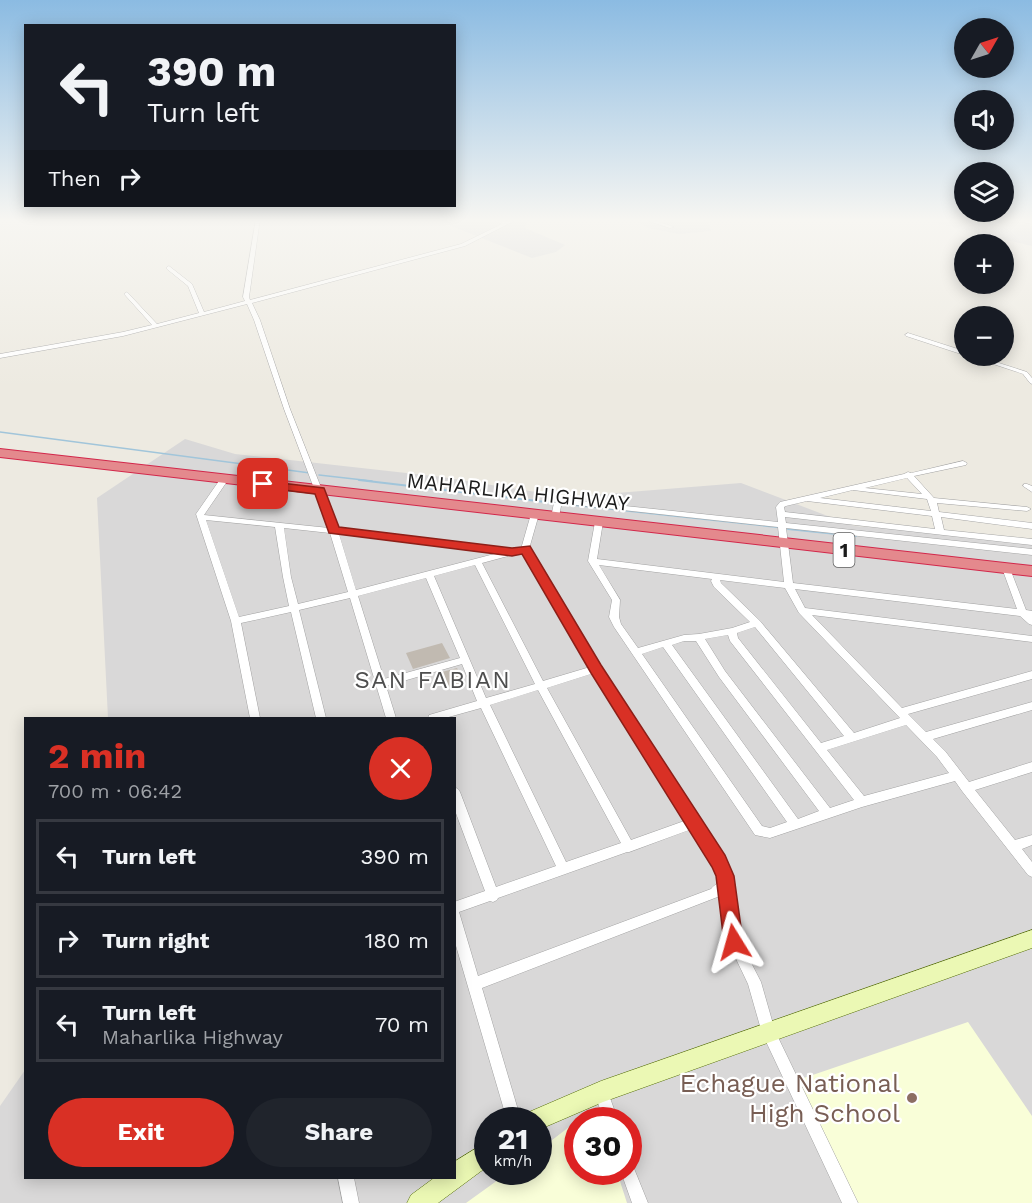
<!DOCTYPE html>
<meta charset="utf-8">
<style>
body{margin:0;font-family:"Work Sans",sans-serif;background:#20242c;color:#f1f3f6;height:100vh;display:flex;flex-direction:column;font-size:22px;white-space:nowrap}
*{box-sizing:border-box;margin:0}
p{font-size:20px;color:#9ea1a6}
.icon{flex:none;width:33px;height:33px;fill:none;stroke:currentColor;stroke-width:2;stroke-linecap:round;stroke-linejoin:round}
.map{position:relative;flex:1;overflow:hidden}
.sheet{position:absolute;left:24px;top:717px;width:432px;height:462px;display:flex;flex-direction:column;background:#171b24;border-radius:0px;box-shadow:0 3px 15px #0003}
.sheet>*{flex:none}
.top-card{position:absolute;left:24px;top:24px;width:432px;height:183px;border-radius:0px;box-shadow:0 3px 15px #0003;background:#171b24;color:#f1f3f6;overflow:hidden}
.needle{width:39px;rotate:51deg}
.controls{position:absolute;left:954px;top:18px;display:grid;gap:12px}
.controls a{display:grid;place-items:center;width:60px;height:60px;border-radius:50%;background:#171b24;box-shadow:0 3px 15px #0003;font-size:30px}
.speed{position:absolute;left:474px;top:1107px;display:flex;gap:12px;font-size:30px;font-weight:700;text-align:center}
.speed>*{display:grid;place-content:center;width:78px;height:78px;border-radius:50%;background:#171b24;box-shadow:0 3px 15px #0003;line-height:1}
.speed small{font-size:15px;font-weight:400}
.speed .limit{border:9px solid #d22;background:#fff;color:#111}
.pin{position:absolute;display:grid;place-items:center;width:51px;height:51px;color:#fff;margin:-26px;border-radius:12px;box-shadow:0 3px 9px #0006}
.me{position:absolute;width:66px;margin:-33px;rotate:352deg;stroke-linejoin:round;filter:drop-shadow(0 0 4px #0008)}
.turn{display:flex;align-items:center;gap:21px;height:126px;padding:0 24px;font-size:27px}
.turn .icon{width:78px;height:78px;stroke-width:2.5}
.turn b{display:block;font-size:42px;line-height:51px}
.then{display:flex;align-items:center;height:57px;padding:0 24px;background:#0003;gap:12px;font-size:22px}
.round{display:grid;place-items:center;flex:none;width:63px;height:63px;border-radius:32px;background:#20242c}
.headline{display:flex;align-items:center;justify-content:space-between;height:102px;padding:0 24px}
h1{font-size:36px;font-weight:700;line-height:45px;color:#d93025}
.primary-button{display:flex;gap:12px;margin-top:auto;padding:12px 24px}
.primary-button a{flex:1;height:69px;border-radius:36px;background:#d93025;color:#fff;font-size:24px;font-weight:700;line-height:69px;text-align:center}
.primary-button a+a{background:#20242c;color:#f1f3f6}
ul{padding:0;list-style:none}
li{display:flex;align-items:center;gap:18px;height:75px;margin:0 12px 9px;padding:0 12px;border:3px solid #363941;border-radius:0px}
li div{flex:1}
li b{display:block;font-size:22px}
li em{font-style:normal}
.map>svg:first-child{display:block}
</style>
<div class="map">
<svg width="1032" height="1203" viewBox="0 0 1032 1203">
<rect width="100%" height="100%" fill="#edeae1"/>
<path fill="#d9d8d8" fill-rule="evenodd" d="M 434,219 L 528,219 L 525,228 L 565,245 L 556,252 L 532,258 Z
M 633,219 L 708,219 L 711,231 L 679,234 L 648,228 Z
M 920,219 L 1002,219 L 1032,226 L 1032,246 Z
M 185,439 L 235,454 L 442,477 L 567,497 L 741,483 L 854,526 L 1032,539 L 1032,1203 L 0,1203 L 0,1106 L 25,1070 L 26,1178 L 454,1178 L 454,718 L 108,718 L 97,498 ZM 488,1120 L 538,1120 L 538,1172 L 488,1172 ZM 578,1120 L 628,1120 L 628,1172 L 578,1172 Z"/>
<path fill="#f9fed8" d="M 968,1022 L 1032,1116 L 1032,1203 L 856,1203 L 795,1081 Z
M 577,1121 L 578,1172 L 617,1172 L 627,1203 L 466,1203 L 509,1172 L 538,1172 L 539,1150 Z"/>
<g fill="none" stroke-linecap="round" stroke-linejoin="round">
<path stroke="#a1c5da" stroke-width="1.5" d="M 0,432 L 310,473
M 319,475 L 372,481"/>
<path stroke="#a1c5da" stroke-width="2" d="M 359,480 L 554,503
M 565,504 L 777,527
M 788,529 L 856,536"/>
</g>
<path fill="#c1bab1" d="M 442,643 L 450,658 L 413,669 L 406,653 Z
M 457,668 L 465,683 L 450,688 L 442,672 Z"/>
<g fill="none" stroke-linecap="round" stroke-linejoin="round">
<defs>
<path id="street" d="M 256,219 L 260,219 L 249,297 L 250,300 L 461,244 L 502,224 L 491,219 L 497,219 L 506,222 L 512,219 L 518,219 L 465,246 L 252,303 L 260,320 L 290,409 L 337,528 L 515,550 L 516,552 L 515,554 L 509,554 L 508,556 L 482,563 L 543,681 L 590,667 L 521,549 L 531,514 L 535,512 L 538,512 L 539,514 L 529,549 L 599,666 L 723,857 L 731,876 L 730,884 L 740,941 L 761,982 L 775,1031 L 858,1203 L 842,1203 L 762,1033 L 748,984 L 728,942 L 720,896 L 482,988 L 521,1120 L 507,1120 L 454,939 L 454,902 L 485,891 L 454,808 L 454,787 L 458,789 L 460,792 L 496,887 L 556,866 L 481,708 L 445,718 L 428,718 L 429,715 L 477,701 L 462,664 L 386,686 L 396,718 L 386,718 L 350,598 L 299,610 L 326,718 L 316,718 L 291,612 L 241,623 L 260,718 L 250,718 L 231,621 L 196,514 L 221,478 L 224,478 L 228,480 L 204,515 L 329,528 L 284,409 L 254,320 L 247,304 L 123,336 L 0,358 L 0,354 L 123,332 L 152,325 L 125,295 L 124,294 L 127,292 L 157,324 L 199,313 L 188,286 L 167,269 L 167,267 L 169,266 L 192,284 L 204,312 L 245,301 L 243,297 ZM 206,520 L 275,527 L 283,577 L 289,606 L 239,617 ZM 284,528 L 330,533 L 348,592 L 298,604 L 291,577 ZM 339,534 L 498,553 L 356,590 ZM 475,565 L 535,684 L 486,698 L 434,576 ZM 426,578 L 460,658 L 384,679 L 358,596 ZM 594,673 L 687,820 L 631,840 L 547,688 ZM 538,690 L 621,843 L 566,862 L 490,705 ZM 692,829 C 698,838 723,872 718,882 C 716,885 713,886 711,889 L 478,976 L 459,912 L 490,901 L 493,902 L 497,900 L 498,898 L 627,852 L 629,852 Z
M 643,219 L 650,219 L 674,227 L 670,228 Z
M 1011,219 L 1032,222 L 1032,224 L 1011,220 Z
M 908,333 L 964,351 L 964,355 L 906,336 L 905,335 Z
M 969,356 L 977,356 L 1027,372 L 1032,378 L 1032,384 L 1030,383 L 1023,374 Z
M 963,461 L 967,463 L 966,465 L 914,476 L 934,498 L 1027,507 L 1031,509 L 1027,511 L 937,503 L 939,512 L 1032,523 L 1032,529 L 941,517 L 944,530 L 1032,539 L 1032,545 L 785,517 L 786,523 L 1032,549 L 1032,555 L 786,528 L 793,583 L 1017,609 L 1002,568 L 1006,565 L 1009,566 L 1026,610 L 1032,611 L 1032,625 L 1029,624 L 1020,616 L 795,589 L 805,608 L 1032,636 L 1032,642 L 812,615 L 902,708 L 1032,671 L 1032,679 L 908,714 L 926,732 L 1032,702 L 1032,710 L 933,739 L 945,751 L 969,782 L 1032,762 L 1032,772 L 975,790 L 1015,840 L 1032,835 L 1032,845 L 1022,849 L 1032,862 L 1032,877 L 1028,875 L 962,791 L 955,781 L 862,807 L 770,838 L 755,835 L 614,627 L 609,617 L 612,600 L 588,561 L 595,522 L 599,519 L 603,522 L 597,559 L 784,582 L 778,527 L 568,504 L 561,506 L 559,517 L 555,520 L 551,517 L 554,503 L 568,500 L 778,522 L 776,507 L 780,502 L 904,474 L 908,472 L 911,473 ZM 907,478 L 922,494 L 865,488 ZM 853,490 L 927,499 L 931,511 L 820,498 ZM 807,501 L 932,516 L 935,529 L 785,512 L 784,507 L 786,506 ZM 599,565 L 712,579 L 711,581 L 714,587 L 750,622 L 732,628 L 699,634 L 684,635 L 638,648 L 621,624 L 619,617 L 620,600 ZM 720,580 L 785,588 L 799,613 L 900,718 L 854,733 L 760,621 L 721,583 ZM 755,627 L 844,736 L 821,743 L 738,638 L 737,633 ZM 728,635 L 730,641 L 854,800 L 830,808 L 725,671 L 705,639 ZM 684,641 L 696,641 L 719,677 L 819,811 L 798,819 L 672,645 ZM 663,647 L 787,822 L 770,828 L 762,826 L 642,654 ZM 906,725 L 937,757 L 949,773 L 864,796 L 827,750 Z
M 1024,484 L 1027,484 L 1032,486 L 1032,492 L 1023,486 Z
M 601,1085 L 606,1087 L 618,1120 L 604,1120 L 594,1092 L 596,1087 Z
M 628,1164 L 633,1166 L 648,1203 L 632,1203 L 621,1172 L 628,1172 Z
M 338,1178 L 354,1178 L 359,1203 L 343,1203 Z"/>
<path id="secondary" d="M 1032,930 L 1032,948 L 603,1102 L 538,1130 L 538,1120 L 526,1120 L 529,1112 L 601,1081 Z
M 488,1141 L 488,1166 L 438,1203 L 407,1203 L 411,1195 L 434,1178 L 454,1178 L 454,1162 Z"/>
<path id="highway" d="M 0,449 L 1032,566 L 1032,576 L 0,457 Z"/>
</defs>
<use href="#street" stroke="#a2a2a2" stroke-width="1"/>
<use href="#secondary" stroke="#556e07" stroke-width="1"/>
<use href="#highway" stroke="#d2274a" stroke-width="2"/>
<use href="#street" fill="#fff" fill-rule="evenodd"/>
<use href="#secondary" fill="#ebf8b4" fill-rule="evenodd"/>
<use href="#highway" fill="#e4898d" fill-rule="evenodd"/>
</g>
<linearGradient id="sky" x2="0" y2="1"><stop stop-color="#8bbbe2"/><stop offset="0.57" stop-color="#f7f6f2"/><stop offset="1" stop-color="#f7f6f2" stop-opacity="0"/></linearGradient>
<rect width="1032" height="387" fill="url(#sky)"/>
<path fill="#d93025" stroke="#8d1f18" stroke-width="1.5" d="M 263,481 L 324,488 L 339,527 L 512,548 L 530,546 L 601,665 L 725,855 L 734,876 L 743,942 L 741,949 L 734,952 L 727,949 L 724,942 L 716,876 L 712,867 L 591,673 L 522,554 L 512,556 L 329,533 L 315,494 L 259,487 L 259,482 Z"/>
<circle fill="#8d6e63" stroke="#fff" stroke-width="2" cx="912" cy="1098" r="6"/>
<g text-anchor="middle" stroke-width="4.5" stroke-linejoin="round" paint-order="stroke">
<rect fill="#fff" stroke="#5f5f5f" stroke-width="1.5" x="833.5" y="533" width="21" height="34" rx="4.5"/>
<g font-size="20" font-weight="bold" fill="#1b1b1b">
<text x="844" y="557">1</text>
</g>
<g font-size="21" fill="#1b1b1b" stroke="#fff">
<text transform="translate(518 492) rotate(6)" y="7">MAHARLIKA HIGHWAY</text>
</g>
<g font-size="24" letter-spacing="1.5" fill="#4e4e4e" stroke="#fff">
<text x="433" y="688">SAN FABIAN</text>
</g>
<g font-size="26" fill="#785e54" stroke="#fff" text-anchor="end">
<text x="900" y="1092">Echague National<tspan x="900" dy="30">High School</tspan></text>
</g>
</g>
</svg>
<div class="controls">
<a><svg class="needle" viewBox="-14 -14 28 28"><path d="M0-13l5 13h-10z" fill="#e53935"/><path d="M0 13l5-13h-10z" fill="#9ea1a6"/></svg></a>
<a><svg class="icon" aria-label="sound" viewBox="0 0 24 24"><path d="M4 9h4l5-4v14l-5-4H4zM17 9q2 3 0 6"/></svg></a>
<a><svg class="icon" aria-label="layers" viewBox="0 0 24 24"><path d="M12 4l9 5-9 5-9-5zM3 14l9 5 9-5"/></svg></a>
<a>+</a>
<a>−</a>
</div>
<div class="speed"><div>21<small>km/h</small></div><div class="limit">30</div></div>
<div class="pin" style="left:263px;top:484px;background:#d93025"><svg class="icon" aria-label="arrive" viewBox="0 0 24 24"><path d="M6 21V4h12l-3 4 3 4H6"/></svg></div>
<svg class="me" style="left:734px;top:942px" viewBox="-20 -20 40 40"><path d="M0-17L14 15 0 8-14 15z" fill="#d93025" stroke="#fff" stroke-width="4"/></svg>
<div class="top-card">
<div class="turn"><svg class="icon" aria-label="left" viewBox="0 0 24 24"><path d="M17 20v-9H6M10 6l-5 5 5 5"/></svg><div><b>390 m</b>Turn left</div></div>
<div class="then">Then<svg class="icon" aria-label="right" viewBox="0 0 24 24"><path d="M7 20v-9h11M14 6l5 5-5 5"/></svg></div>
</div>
<section class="sheet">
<div class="headline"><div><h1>2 min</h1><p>700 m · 06:42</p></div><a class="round" style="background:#d93025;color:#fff"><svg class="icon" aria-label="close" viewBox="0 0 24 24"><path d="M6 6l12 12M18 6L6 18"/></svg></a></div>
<ul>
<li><svg class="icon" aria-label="left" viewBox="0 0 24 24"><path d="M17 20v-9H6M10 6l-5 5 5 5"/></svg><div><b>Turn left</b></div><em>390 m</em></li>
<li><svg class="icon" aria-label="right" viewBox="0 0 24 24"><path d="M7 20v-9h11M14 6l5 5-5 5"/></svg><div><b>Turn right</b></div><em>180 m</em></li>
<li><svg class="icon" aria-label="left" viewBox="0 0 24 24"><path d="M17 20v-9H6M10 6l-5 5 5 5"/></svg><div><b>Turn left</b><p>Maharlika Highway</p></div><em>70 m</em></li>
</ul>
<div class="primary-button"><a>Exit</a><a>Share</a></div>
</section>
</div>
